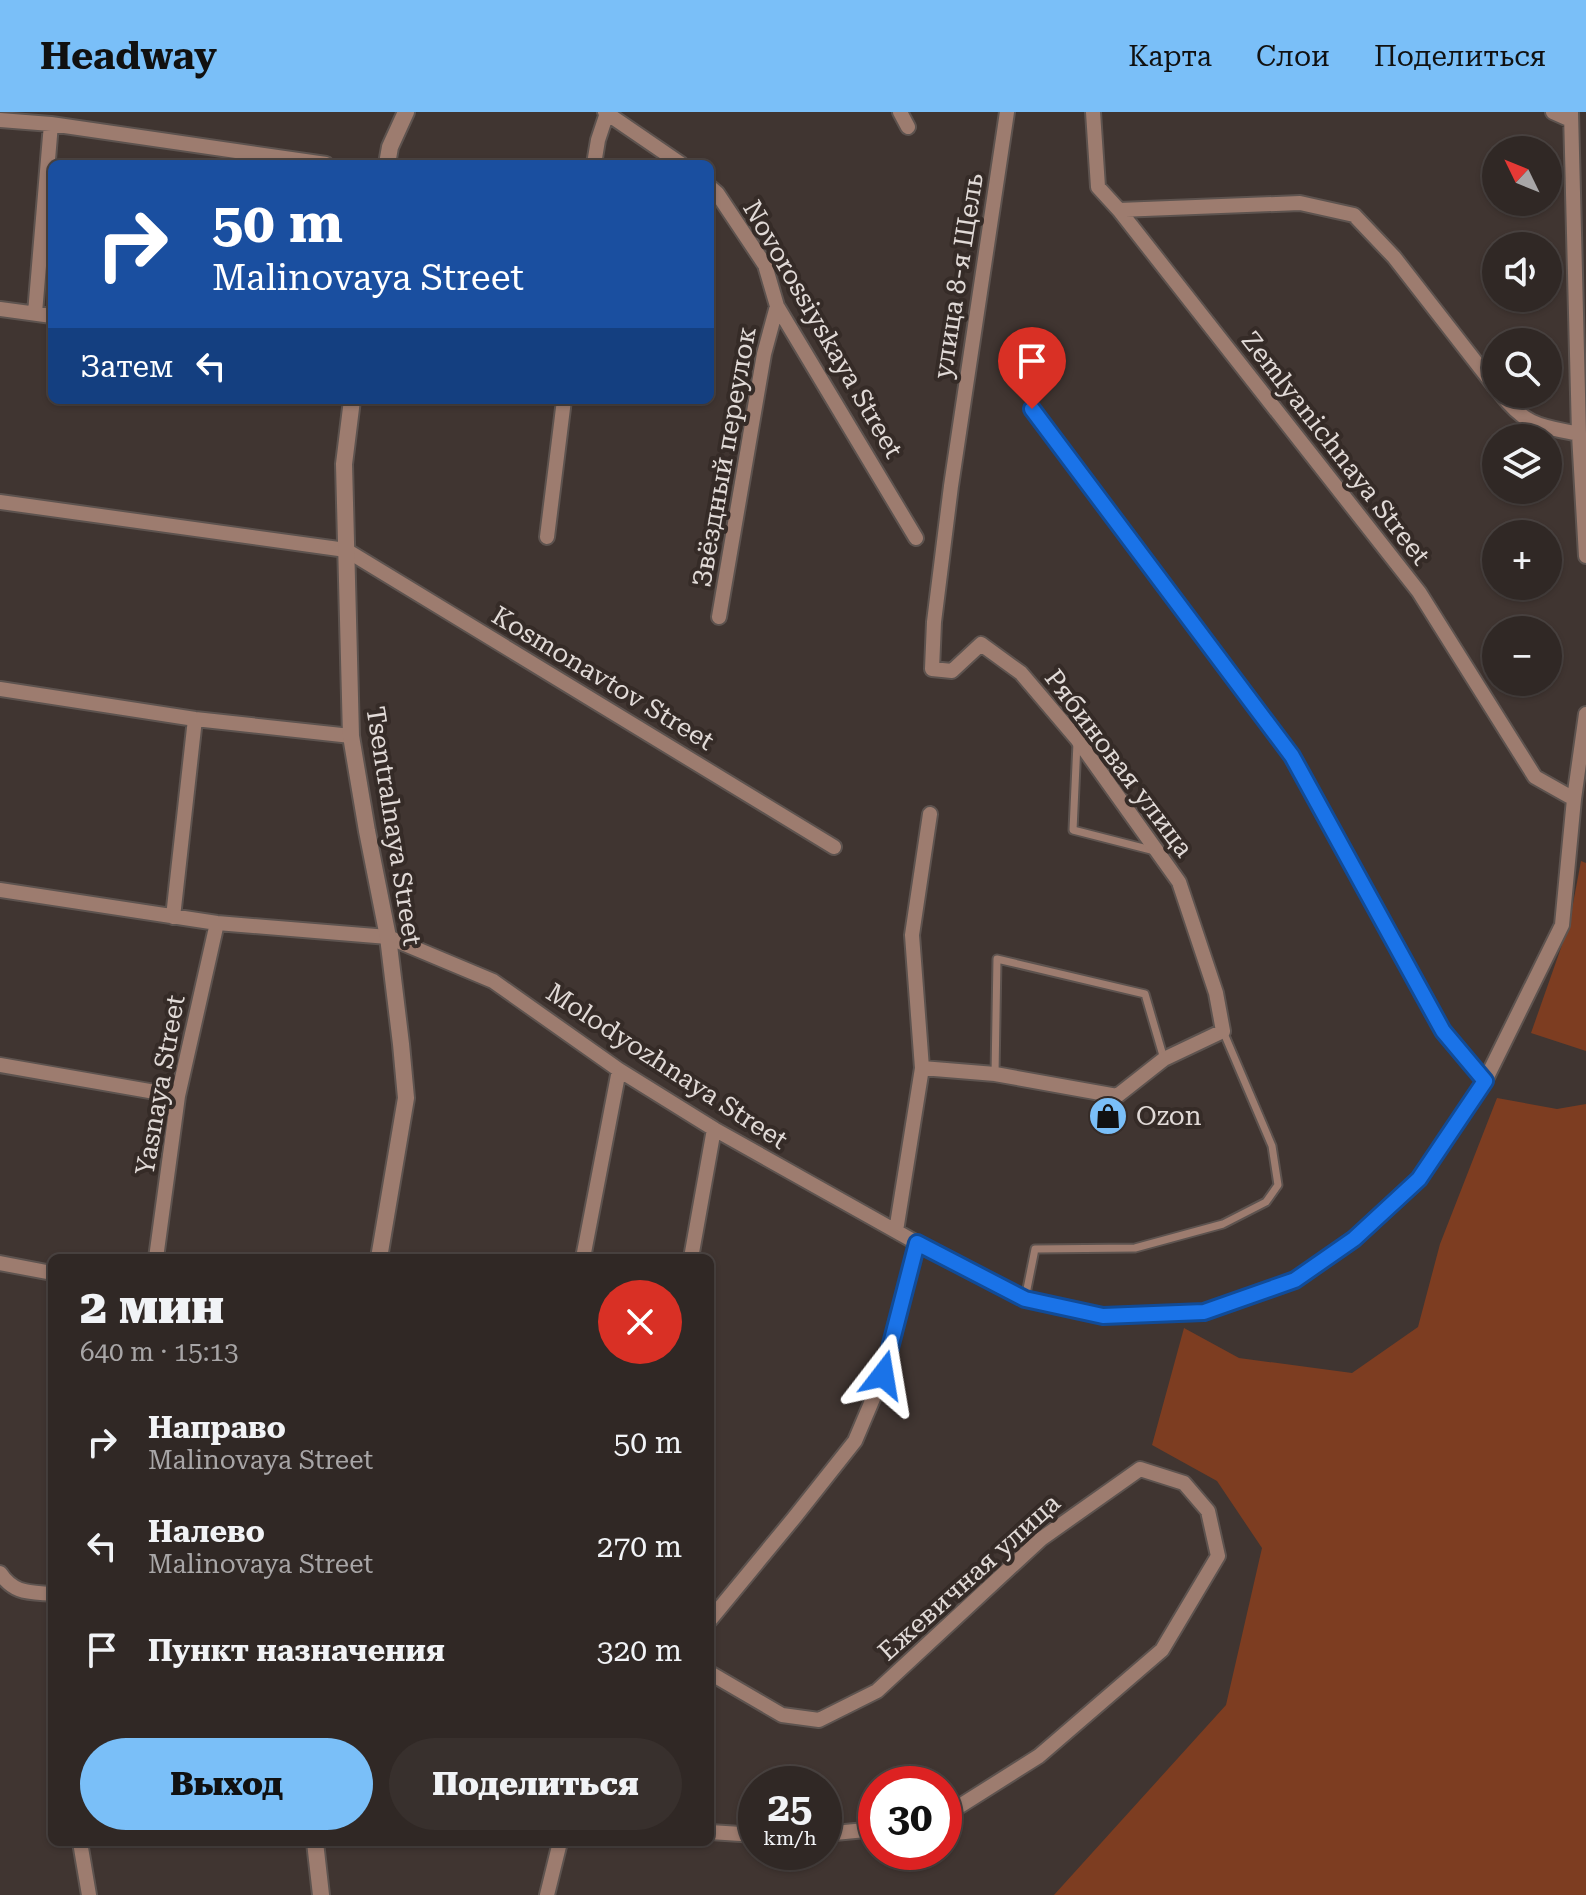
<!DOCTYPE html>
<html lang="ru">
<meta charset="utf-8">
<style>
body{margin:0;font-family:"Roboto Serif",serif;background:#38302d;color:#f1f3f6;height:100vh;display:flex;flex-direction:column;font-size:30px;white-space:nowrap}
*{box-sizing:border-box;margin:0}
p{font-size:26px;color:#a8a6a7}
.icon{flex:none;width:44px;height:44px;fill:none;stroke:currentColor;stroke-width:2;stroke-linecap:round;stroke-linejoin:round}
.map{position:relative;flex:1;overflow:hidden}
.drawer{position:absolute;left:48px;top:1142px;width:666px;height:592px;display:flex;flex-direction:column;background:#302825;border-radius:12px;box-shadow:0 2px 6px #0004,0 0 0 2px #4b4442}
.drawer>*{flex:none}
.guide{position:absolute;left:48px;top:48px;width:666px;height:244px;border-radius:12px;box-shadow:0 2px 6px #0004,0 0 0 2px #4b4442;background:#1a4fa0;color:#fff;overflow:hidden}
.needle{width:52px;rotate:313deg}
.controls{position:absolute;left:1482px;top:24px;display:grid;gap:16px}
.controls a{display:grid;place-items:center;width:80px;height:80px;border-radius:50%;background:#302825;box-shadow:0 2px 6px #0004,0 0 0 2px #4b4442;font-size:40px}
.speed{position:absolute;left:738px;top:1654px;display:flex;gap:16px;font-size:40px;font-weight:700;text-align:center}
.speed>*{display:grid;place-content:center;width:104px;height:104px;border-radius:50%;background:#302825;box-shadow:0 2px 6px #0004,0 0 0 2px #4b4442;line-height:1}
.speed small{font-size:20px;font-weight:400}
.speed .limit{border:12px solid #d22;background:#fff;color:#111}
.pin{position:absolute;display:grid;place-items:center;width:68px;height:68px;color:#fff;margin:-82px -34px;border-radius:50% 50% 50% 0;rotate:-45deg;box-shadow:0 0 8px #0007}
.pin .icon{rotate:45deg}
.me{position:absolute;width:88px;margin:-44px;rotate:14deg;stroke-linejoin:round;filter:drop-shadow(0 0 6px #0008)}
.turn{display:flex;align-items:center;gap:28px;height:168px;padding:0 32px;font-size:36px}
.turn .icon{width:104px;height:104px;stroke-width:2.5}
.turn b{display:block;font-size:56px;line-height:68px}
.then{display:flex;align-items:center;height:76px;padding:0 32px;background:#0003;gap:16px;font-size:30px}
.round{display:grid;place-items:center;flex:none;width:84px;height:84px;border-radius:42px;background:#38302d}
.summary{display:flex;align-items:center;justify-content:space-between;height:136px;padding:0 32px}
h1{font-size:48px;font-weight:800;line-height:60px}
.cta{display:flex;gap:16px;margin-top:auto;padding:16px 32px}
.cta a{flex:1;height:92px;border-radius:48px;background:#7abff8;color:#111;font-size:32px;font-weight:800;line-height:92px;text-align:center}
.cta a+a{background:#38302d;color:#f1f3f6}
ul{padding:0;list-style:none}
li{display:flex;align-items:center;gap:24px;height:104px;padding:0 32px}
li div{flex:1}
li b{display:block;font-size:30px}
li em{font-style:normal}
header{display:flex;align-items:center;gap:48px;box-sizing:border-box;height:112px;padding:0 40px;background:#7abff8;color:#111}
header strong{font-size:38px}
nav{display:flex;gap:44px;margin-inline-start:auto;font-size:28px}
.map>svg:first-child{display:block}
</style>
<header>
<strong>Headway</strong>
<nav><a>Карта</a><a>Слои</a><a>Поделиться</a></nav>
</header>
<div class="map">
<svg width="1586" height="1783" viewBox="0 0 1586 1783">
<rect width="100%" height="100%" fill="#403531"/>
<path fill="#7d3d21" d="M 1581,749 L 1586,751 L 1586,939 L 1531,921 L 1569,813 Z
M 1497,986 L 1557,997 L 1586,992 L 1586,1783 L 1054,1783 L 1226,1593 L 1262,1436 L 1217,1369 L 1152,1333 L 1184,1216 L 1239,1246 L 1352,1261 L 1418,1215 L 1440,1132 Z"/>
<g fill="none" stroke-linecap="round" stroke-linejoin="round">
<defs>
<path id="service" d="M 1077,631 L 1073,718 L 1155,739
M 995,962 L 997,847 L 1145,882 L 1164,947
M 1025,1187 L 1035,1137 L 1135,1136 L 1223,1112 L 1266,1090 L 1278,1073 L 1272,1034 L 1223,919"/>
<path id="minor" d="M 605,0 L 681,52
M 900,0 L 908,15
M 1093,0 L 1098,75 L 1119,98 L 1419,480 L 1535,665 L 1574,687
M 1553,0 L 1571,8
M 1571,0 L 1579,322 L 1586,444
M 0,8 L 51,12 L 326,52
M 594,52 L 598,28 L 607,1
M 710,75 L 717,81 L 765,153 L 777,194 L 916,426
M 1119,98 L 1300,91 L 1354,103 L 1394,145 L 1496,276
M 0,197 L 52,204
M 35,201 L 51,12
M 1501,282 C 1527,315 1541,314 1579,322
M 1032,297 L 1292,644 L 1443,919 L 1485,969
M 0,390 L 346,438 L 834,735
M 547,425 L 564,288
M 719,505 L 764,242 L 777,194
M 0,577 L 195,607 L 351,624
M 0,778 L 217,811 L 388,825 L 493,869 L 619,958 L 714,1017 L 917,1131 L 1025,1187 L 1103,1204 L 1204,1200 L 1295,1168 L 1354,1127 L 1419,1067 L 1485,969 L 1562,813 L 1574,687 L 1586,602
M 173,805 L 195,607
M 0,953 L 178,984
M 922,956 L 995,962 L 1117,984 L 1164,947 L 1223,919 L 1216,881 L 1179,770 L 1077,627 L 1021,561 L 981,532 L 952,559 L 932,557 L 934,510 L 951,374 L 1007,0
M 896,1119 L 922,956 L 912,823 L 930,702
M 156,1146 L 178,984 L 217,811
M 583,1146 L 619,958
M 691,1146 L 714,1017
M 0,1151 L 52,1161
M 0,1461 C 14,1482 29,1480 52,1482
M 710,1508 L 794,1406 L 855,1329 L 883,1263 L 917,1131
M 710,1561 L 782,1603 L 819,1608 L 877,1579 L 1041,1427 L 1140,1357 L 1184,1371 L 1208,1399 L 1218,1444 L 1162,1538 L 1039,1644 L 944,1704
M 710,1720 L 756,1723
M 824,1722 L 876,1717
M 80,1730 L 89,1783
M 547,1783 L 560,1730"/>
<path id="tertiary" d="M 387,52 L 390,35 L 406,0
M 352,288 L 344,352 L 351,624 L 367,719 L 388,825 L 401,932 L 406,986 L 379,1146
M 315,1730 L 321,1783"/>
</defs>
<use href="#service" stroke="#5d534f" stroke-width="11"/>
<use href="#minor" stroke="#5d534f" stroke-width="18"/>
<use href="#tertiary" stroke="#5d534f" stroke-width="20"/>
<use href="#service" stroke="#9d7c6f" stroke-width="7"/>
<use href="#minor" stroke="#9d7c6f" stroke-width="14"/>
<use href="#tertiary" stroke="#9d7c6f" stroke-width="16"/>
</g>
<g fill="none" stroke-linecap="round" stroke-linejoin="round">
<defs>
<path id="route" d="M 883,1263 L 917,1131 L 1025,1187 L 1103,1204 L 1204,1200 L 1295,1168 L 1354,1127 L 1419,1067 L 1485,969 L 1443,919 L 1292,644 L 1032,297"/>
</defs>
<use href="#route" stroke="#114b97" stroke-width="20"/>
<use href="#route" stroke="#1a73e8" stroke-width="14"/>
</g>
<defs>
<symbol id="shop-disc" viewBox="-11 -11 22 22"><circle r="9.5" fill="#7abff8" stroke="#352b27"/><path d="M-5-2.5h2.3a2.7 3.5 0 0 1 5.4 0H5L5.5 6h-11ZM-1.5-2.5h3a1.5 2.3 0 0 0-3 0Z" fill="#111"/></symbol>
</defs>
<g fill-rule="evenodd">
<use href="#shop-disc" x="1086" y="982" width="44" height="44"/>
</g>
<g text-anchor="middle" stroke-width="8" stroke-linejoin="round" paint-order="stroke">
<g font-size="26" fill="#e1dad7" stroke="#352b27">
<text transform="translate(958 164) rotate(-81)" y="9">улица 8-я Щель</text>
<text transform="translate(823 217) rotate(60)" y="9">Novorossiyskaya Street</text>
<text transform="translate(1336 336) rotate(52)" y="9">Zemlyanichnaya Street</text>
<text transform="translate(724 345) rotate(-80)" y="9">Звёздный переулок</text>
<text transform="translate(603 566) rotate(31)" y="9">Kosmonavtov Street</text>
<text transform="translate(1119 651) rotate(53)" y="9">Рябиновая улица</text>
<text transform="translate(394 714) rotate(81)" y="9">Tsentralnaya Street</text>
<text transform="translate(667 954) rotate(33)" y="9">Molodyozhnaya Street</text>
<text transform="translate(160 973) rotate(-80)" y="9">Yasnaya Street</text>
<text transform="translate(969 1465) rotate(-42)" y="9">Ежевичная улица</text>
</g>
<g font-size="26" fill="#e1dad7" stroke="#352b27" text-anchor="start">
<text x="1136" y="1013">Ozon</text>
</g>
</g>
</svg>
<div class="controls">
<a><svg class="needle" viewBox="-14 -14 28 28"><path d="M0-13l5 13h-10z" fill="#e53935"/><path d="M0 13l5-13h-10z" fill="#a8a6a7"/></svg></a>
<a><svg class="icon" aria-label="sound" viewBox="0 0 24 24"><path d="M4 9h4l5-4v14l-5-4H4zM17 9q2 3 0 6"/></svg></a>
<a><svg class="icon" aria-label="search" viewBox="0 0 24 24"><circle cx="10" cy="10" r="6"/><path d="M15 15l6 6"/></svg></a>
<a><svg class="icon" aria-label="layers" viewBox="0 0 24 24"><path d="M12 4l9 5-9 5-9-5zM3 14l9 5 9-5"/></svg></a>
<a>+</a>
<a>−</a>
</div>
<div class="speed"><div>25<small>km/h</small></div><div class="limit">30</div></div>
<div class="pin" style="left:1032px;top:297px;background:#d93025"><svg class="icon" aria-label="arrive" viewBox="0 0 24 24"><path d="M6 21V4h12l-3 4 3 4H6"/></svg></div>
<svg class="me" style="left:883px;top:1263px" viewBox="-20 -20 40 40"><path d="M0-17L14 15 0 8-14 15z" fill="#1a73e8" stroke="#fff" stroke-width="4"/></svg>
<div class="guide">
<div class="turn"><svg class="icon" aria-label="right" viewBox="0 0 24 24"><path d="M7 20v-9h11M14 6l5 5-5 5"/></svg><div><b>50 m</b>Malinovaya Street</div></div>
<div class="then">Затем<svg class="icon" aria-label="left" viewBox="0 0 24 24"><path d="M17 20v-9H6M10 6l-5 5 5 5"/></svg></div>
</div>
<section class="drawer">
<div class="summary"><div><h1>2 мин</h1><p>640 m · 15:13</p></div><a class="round" style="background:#d93025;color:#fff"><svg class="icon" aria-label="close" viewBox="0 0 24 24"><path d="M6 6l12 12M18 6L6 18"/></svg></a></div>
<ul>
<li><svg class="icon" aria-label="right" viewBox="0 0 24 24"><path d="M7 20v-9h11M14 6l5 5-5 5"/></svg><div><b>Направо</b><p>Malinovaya Street</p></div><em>50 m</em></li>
<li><svg class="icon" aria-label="left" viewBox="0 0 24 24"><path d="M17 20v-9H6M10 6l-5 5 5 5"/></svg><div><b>Налево</b><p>Malinovaya Street</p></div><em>270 m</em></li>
<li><svg class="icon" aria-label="arrive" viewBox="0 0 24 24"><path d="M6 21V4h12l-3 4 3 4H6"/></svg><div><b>Пункт назначения</b></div><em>320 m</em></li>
</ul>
<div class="cta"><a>Выход</a><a>Поделиться</a></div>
</section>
</div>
